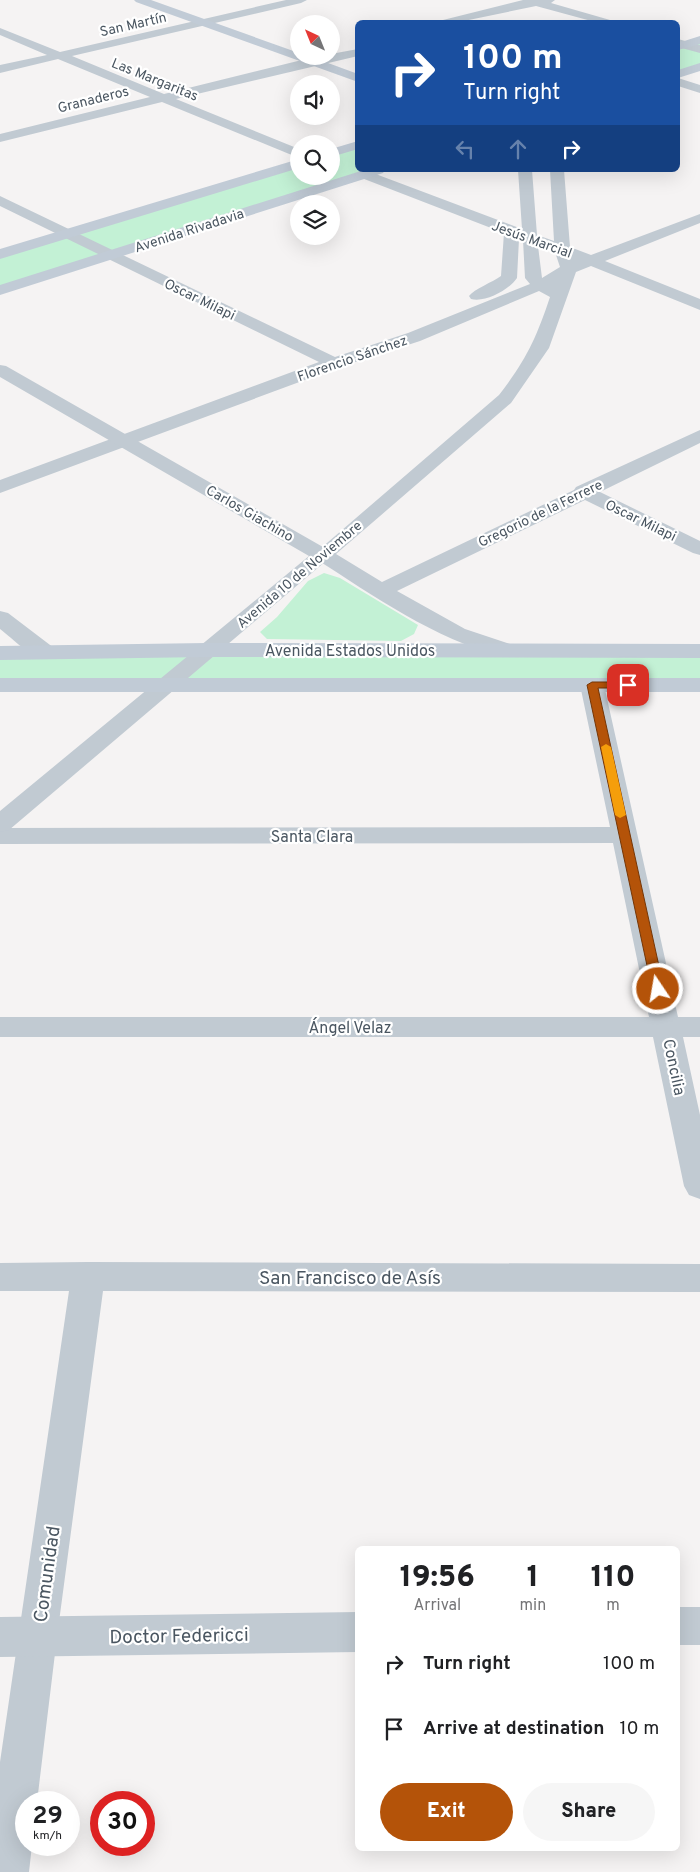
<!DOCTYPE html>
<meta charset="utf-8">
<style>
body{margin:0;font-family:Overpass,sans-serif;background:#f6f6f6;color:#202124;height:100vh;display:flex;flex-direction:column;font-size:19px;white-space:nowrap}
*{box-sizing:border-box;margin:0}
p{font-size:16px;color:#757577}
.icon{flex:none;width:28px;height:28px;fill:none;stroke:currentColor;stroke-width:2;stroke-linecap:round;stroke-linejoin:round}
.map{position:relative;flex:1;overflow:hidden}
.drawer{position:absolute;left:355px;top:1546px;width:325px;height:305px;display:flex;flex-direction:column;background:#fff;border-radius:8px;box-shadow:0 5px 20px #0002}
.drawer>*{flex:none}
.banner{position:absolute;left:355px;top:20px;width:325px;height:152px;border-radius:8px;box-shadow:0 5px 20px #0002;background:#1a4fa0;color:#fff;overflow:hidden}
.needle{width:32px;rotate:317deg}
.controls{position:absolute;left:290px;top:15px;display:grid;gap:10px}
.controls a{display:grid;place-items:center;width:50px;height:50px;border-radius:50%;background:#fff;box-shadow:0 5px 20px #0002;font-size:25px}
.speed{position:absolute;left:15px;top:1791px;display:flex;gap:10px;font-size:25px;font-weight:700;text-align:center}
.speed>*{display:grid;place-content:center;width:65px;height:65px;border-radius:50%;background:#fff;box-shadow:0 5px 20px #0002;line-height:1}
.speed small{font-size:12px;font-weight:400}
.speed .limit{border:8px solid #d22;background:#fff;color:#111}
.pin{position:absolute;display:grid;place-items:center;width:42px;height:42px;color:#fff;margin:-21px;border-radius:10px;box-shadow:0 2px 8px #0006}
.me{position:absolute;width:55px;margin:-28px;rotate:348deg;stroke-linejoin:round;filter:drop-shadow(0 0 4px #0008)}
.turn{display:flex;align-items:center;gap:18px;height:105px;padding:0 25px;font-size:22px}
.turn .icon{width:65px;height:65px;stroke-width:2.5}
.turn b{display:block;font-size:35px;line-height:42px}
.lanes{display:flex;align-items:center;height:48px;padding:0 25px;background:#0003;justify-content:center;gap:25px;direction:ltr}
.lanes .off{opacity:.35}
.eta{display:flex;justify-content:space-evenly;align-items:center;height:85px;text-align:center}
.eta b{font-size:30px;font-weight:800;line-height:35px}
.action{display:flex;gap:10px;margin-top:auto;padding:10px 25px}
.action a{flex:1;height:58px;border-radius:30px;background:#b45309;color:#fff;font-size:20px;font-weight:800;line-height:58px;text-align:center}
.action a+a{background:#f6f6f6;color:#202124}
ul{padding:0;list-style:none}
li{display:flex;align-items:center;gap:15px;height:65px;padding:0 25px}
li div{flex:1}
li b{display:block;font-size:19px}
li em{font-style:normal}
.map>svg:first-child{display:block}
</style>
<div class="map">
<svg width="700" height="1872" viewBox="0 0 700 1872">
<rect width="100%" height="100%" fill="#f5f3f3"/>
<path fill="#c3f1d5" d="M 700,40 L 700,67 L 678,74 L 678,47 Z
M 357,145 L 358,170 L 378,170 L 0,290 L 0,254 L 299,163 L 299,176 L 331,176 L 331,153 Z
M 324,573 L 340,578 L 418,625 L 414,634 L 401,641 L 267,639 L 260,632 L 277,617 L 308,581 Z
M 700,651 L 700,685 L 0,685 L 0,653 Z"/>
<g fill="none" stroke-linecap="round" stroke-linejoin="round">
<path fill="#c1cad2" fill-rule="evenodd" d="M 286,0 L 307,0 L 301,3 L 72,56 L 164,94 L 310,58 L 331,56 L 331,54 L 358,49 L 358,56 L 176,99 L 299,149 L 299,158 L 162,102 L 0,142 L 0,134 L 150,97 L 58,59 L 0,73 L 0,65 L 47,55 L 0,35 L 0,28 L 60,52 Z
M 523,0 L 555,0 L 551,3 L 610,20 L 612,22 L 595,22 L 536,6 L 459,22 L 441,22 L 443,20 Z
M 678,39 L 700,45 L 700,53 L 678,47 Z
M 365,170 L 522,229 L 518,170 L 532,170 L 537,235 L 554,241 L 550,170 L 564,170 L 570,247 L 591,255 L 700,214 L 700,223 L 605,261 L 700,299 L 700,310 L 591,266 L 576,272 L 549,348 L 511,403 L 336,554 L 382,582 L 574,490 L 576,487 L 700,430 L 700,443 L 600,492 L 700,541 L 700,555 L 693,553 L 585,500 L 397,591 L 465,629 L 510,644 L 513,649 L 510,654 L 502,656 C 434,639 374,596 316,559 L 313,555 L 499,395 C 526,360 536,339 550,297 L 539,291 L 420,341 L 340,367 L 0,493 L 0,480 L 319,362 L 0,206 L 0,196 L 335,357 L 408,333 L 530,284 L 525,278 L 523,240 L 519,239 L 517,278 C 509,290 485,303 471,299 L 469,296 C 474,289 493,282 501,276 L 504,233 L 359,177 L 357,174 L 359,171 ZM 538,246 L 555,252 L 560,267 L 542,278 Z
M 0,611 L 8,613 L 54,648 L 57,653 L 54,658 C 34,663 15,640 0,629 Z
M 592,678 L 600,680 L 604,685 L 678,1017 L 700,1017 L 700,1037 L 683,1037 L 700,1115 L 700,1199 L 689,1195 L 684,1186 L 653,1037 L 0,1037 L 0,1017 L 649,1017 L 613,843 L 0,844 L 0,828 L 610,827 L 580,685 L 584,680 Z
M 88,1262 L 700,1264 L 700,1292 L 103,1291 L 57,1637 L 37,1802 L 26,1802 L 26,1845 L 32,1845 L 29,1872 L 0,1872 L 0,1762 L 69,1291 L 0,1291 L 0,1263 Z"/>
<path fill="#c1cad2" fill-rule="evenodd" d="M 678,78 L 700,85 L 700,93 L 678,86 Z
M 0,365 L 6,366 L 330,551 L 333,555 L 9,830 L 0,832 L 0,811 L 309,556 L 0,377 Z
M 678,1607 L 700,1607 L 700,1645 L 678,1645 Z
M 358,1612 L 358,1652 L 0,1657 L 0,1617 Z"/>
<path fill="#c1cbd6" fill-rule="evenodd" d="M 134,0 L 151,0 L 299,53 L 299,56 L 309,56 L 358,74 L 358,82 L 136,2 Z
M 700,36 L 700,44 L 678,50 L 678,43 Z
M 700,63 L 700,71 L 678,78 L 678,70 Z
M 358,141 L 358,149 L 331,157 L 331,149 Z
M 299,159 L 299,168 L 0,259 L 0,249 Z
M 364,170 L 385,170 L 383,173 L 0,295 L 0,285 Z
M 207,643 L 700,644 L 700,658 L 207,657 L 0,660 L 0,646 Z
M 0,678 L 700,678 L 700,692 L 0,692 Z"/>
</g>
<path fill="#b45309" stroke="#753606" d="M 592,682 L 628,682 L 633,685 L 628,688 L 598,688 L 664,989 L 658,993 L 652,989 L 587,685 Z"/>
<path fill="#f59e0b" d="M 606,744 L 611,747 L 626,815 L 620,818 L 615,815 L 601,747 Z"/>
<g text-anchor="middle" stroke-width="4.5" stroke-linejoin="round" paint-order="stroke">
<g font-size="14" fill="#4a5661" stroke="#fff">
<text transform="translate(133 24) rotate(-13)" y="5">San Martín</text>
<text transform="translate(155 79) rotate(22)" y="5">Las Margaritas</text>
<text transform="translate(93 99) rotate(-14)" y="5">Granaderos</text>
<text transform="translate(189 230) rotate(-18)" y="5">Avenida Rivadavia</text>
<text transform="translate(532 239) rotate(20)" y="5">Jesús Marcial</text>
<text transform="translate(200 299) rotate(26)" y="5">Oscar Milapi</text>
<text transform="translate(352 358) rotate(-19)" y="5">Florencio Sánchez</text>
<text transform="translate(250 513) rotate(30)" y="5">Carlos Giachino</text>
<text transform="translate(540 513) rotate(-26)" y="5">Gregorio de la Ferrere</text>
<text transform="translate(641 520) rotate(26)" y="5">Oscar Milapi</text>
<text transform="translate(299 574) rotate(-40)" y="5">Avenida 10 de Noviembre</text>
</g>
<g font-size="16" fill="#4a5661" stroke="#fff">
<text x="350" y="656">Avenida Estados Unidos</text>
<text x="312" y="842">Santa Clara</text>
<text x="350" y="1033">Ángel Velaz</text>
<text transform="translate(675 1067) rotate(78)" y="6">Concilia</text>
</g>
<g font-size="19" fill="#4a5661" stroke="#fff">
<text x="350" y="1284">San Francisco de Asís</text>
<text transform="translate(46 1574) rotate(-82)" y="7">Comunidad</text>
<text transform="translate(179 1635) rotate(-1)" y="7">Doctor Federicci</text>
</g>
</g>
</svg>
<div class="controls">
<a><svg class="needle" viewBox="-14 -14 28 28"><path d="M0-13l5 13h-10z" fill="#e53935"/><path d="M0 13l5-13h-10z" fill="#757577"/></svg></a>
<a><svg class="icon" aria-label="sound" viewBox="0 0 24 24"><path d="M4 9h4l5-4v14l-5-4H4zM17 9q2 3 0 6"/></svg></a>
<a><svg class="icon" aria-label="search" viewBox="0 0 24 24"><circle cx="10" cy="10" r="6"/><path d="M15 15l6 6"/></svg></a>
<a><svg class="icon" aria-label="layers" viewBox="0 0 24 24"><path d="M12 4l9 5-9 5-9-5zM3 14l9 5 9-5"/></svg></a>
</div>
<div class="speed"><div>29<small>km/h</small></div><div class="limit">30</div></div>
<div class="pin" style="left:628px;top:685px;background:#d93025"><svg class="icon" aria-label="arrive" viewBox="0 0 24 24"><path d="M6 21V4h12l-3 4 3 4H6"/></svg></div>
<svg class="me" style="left:658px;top:989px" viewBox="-20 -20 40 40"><circle r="17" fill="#b45309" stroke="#fff" stroke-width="3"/><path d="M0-11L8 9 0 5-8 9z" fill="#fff"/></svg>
<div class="banner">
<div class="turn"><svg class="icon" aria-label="right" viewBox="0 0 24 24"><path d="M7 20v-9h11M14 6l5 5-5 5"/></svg><div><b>100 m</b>Turn right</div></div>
<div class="lanes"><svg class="icon off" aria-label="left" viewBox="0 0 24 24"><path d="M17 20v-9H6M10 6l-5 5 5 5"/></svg><svg class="icon off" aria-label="ahead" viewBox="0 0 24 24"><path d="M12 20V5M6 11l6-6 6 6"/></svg><svg class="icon" aria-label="right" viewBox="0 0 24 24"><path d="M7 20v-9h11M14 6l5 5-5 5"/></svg></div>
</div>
<section class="drawer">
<div class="eta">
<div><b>19:56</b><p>Arrival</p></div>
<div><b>1</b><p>min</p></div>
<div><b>110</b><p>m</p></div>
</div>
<ul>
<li><svg class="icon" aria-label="right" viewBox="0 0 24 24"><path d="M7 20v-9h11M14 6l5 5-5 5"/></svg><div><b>Turn right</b></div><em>100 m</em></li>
<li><svg class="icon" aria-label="arrive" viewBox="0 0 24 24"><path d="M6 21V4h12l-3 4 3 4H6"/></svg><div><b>Arrive at destination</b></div><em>10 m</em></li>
</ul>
<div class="action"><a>Exit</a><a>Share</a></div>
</section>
</div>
